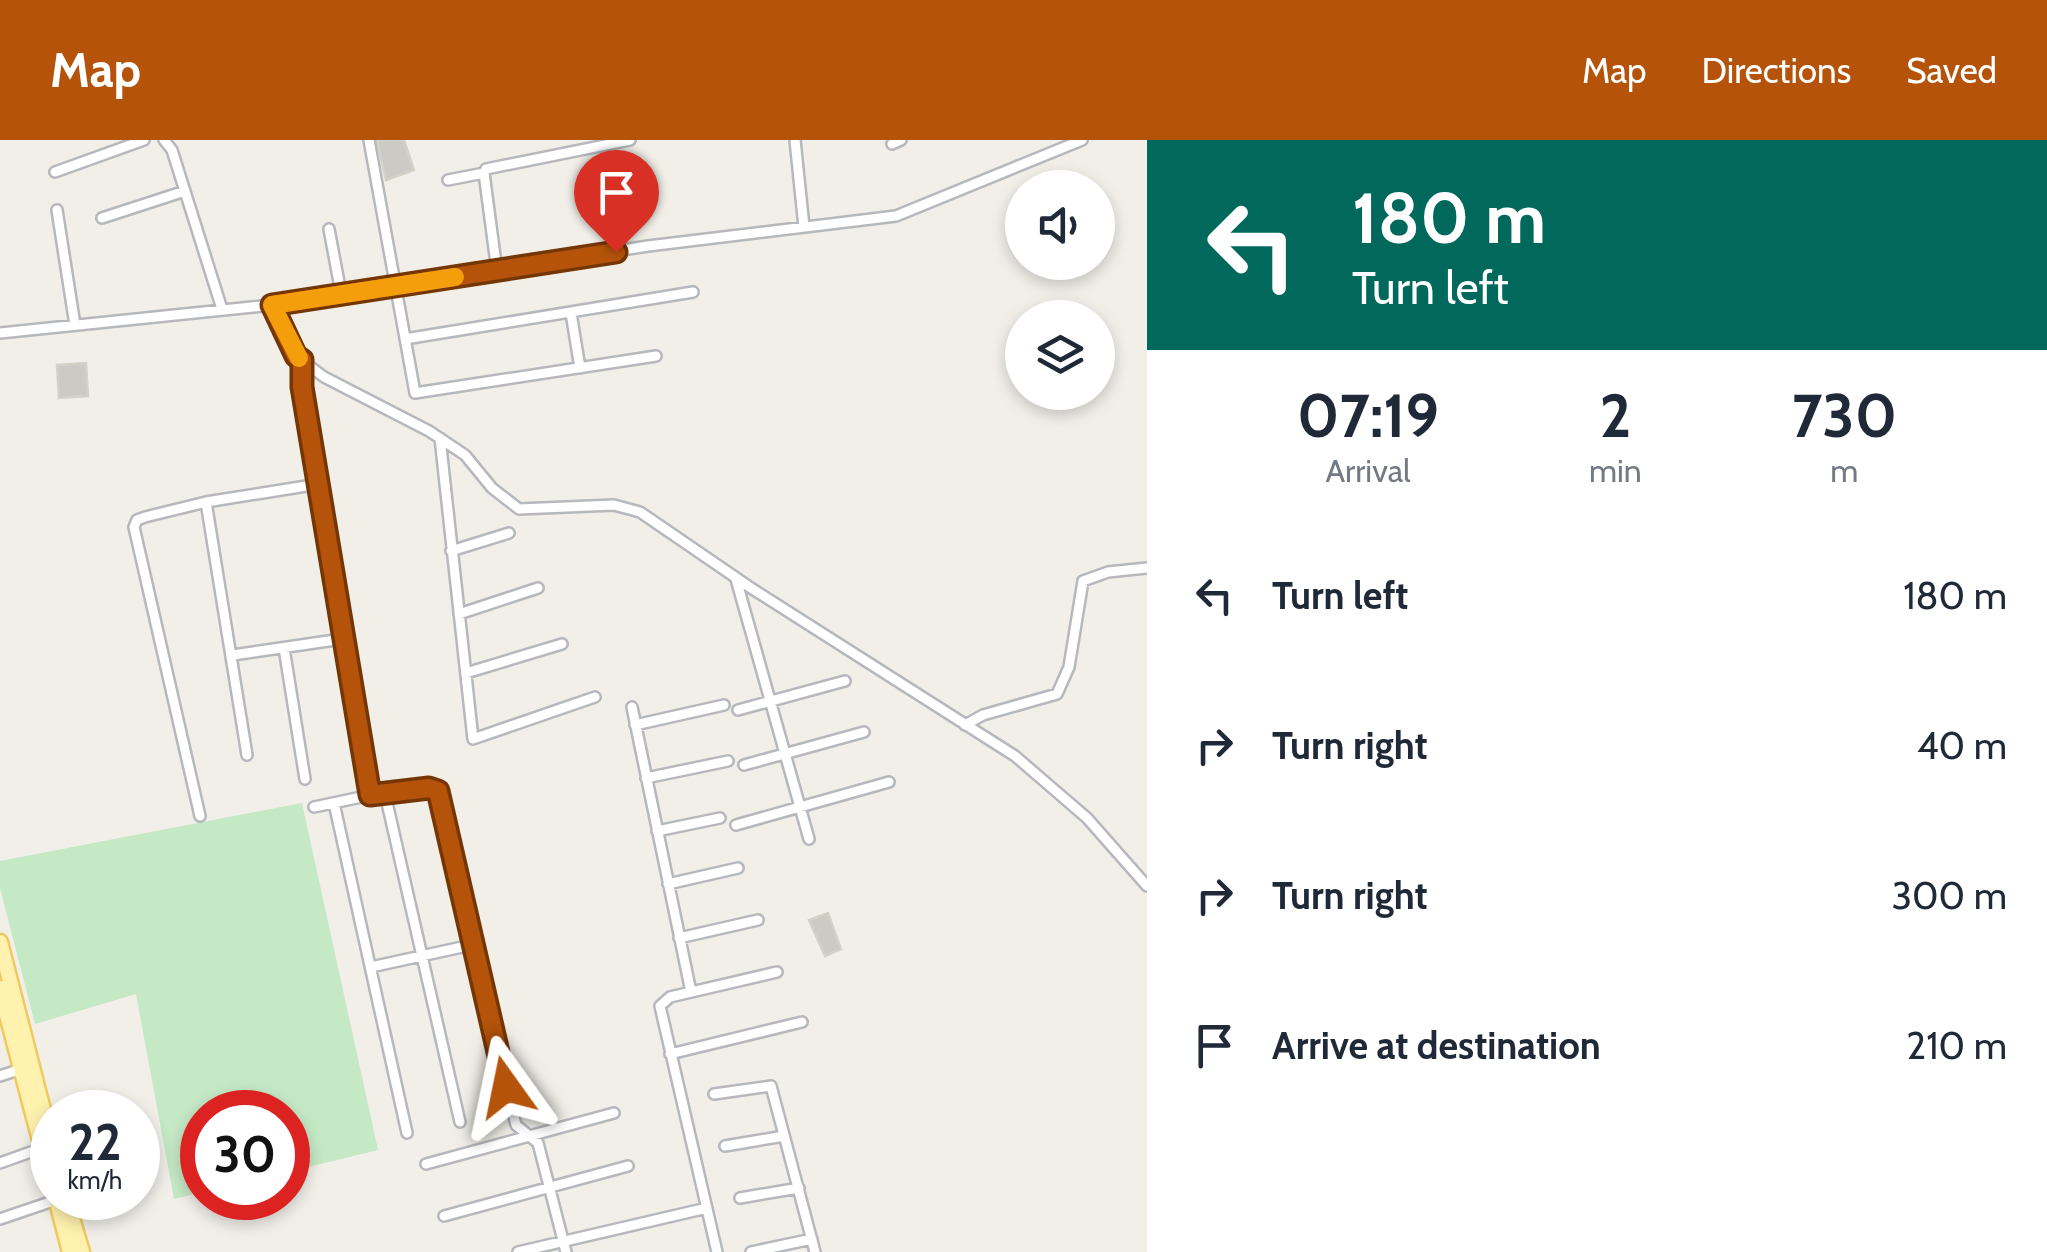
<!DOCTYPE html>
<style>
body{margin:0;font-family:Cabin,sans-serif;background:#f2f2f3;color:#1f2937;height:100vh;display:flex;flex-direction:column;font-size:38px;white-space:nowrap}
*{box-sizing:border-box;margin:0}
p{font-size:32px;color:#747a83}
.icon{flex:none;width:55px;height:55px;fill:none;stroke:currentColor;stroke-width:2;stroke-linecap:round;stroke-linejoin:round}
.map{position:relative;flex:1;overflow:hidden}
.panel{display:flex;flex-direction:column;background:#fff;width:900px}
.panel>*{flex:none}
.hud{background:#00695c;color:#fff;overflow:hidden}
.controls{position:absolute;left:1005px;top:30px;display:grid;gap:20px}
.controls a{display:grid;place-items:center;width:110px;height:110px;border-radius:50%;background:#fff;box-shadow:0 5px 15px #0003;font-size:50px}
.speed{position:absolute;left:30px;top:950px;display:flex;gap:20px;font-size:50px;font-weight:700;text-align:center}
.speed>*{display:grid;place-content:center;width:130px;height:130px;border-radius:50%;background:#fff;box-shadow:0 5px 15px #0003;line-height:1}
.speed small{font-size:25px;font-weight:400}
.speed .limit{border:15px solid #d22;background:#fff;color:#111}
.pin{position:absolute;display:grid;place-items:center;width:85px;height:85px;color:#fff;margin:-102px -42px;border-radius:50% 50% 50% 0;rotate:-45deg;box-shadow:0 0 10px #0007}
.pin .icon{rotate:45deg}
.me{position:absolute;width:110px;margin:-55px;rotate:348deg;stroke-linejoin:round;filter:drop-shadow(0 0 8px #0008)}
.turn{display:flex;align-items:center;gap:35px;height:210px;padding:0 40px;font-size:45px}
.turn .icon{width:130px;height:130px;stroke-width:2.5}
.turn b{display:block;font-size:70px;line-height:85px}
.eta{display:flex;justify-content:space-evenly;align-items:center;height:170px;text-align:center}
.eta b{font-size:60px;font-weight:700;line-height:70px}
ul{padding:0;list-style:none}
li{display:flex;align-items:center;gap:30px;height:150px;padding:0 40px}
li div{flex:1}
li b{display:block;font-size:38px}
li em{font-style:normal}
header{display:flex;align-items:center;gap:60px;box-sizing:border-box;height:140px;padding:0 50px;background:#b45309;color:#fff}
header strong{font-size:48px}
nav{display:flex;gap:55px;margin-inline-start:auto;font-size:35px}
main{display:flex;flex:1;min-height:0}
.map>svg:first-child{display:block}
</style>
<header>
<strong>Map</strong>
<nav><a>Map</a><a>Directions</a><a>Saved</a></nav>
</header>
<main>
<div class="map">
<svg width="1147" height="1112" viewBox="0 0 1147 1112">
<rect width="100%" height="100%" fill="#f1efe8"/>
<path fill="#c5e8c5" d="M 302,663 L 378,1010 L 288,1032 L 288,972 L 202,972 L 202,1052 L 174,1059 L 136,854 L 35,884 L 0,748 L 0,721 Z"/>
<path fill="#cccac5" stroke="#d6d1c6" stroke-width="2.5" d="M 377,0 L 404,0 L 414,30 L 386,40 Z
M 86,223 L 88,256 L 59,258 L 57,225 Z
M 828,773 L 841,809 L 825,816 L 809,780 Z"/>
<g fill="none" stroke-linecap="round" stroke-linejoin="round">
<defs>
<path id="street" d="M 164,0 L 172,10 L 222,169
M 369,0 L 415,253 L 656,216
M 795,0 L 804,87
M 892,4 L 901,0
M 55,32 L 144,0
M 448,40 L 484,33
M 57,70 L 75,185
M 102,78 L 185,51
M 329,89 L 341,153
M 497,131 L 484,33 L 486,29 L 630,0
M 272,165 L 648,106 L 896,76 L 1082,0
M 571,173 L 580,228
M 0,193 L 272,165 L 296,216 L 324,237 L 429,291 L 465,315 L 492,348 L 519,369 L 614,365 L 640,372 L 751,448 L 1015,616 L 1087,678 L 1147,746
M 405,199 L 693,152
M 302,220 L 302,247 L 371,655
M 440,298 L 473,599 L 595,557
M 206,362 L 247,615
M 451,411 L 509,393
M 736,439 L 809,699
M 459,474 L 538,448
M 284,508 L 305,639
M 233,515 L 342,499
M 466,533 L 562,504
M 632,567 L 691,852
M 738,570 L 845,541
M 635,585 L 724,565
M 965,585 L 983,575 L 1057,554 L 1069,527 L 1083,441 L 1108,432 L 1147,428
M 744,625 L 864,592
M 646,638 L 728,621
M 385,654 L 460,982
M 334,663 L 407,993
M 314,667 L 371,655 L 429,648 L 438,651 L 516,985 L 538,1003 L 566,1112
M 200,676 L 134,387 L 137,380 L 145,377 L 206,362 L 319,344
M 736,685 L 889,642
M 657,691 L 720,678
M 668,744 L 738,728
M 679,798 L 758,780
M 371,827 L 476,804
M 670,914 L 802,882
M 0,936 L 21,929
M 714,954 L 771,946 L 815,1112
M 725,1006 L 784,996
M 0,1023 L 42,1008
M 426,1024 L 614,973
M 740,1058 L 799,1048
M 444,1076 L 628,1026
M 0,1079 L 56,1060
M 518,1112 L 707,1068
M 717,1112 L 660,866 L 670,857 L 777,832
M 751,1112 L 812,1099"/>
<path id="primary" d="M 0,802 L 52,1005
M 0,848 L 52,1046
M 56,1058 L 70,1112
M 66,1058 L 82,1112"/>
</defs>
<use href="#street" stroke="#b5b8bc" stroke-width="14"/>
<use href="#primary" stroke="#f2c960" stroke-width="19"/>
<use href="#street" stroke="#fff" stroke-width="9"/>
<use href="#primary" stroke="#fff2af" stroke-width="14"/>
</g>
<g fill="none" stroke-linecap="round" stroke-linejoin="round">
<defs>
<path id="route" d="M 506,947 L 438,651 L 429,648 L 370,655 L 302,247 L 302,220 L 296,216 L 272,165 L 616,112"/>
</defs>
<use href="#route" stroke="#753606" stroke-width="25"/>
<use href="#route" stroke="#b45309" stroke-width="18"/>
<path stroke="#f59e0b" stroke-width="18" d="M 299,218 L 272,165 L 455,137"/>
</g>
</svg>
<div class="controls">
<a><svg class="icon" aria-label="sound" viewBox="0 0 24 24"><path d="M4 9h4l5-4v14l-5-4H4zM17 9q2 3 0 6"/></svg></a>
<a><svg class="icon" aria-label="layers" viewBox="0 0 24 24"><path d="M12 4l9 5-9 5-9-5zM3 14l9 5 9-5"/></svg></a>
</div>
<div class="speed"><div>22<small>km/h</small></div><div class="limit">30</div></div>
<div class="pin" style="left:616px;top:112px;background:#d93025"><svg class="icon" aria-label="arrive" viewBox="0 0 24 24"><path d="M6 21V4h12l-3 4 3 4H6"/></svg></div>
<svg class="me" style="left:506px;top:947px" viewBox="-20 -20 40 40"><path d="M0-17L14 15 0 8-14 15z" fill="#b45309" stroke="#fff" stroke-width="4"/></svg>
</div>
<section class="panel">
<div class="hud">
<div class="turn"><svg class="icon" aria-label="left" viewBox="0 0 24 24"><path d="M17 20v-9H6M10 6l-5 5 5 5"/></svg><div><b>180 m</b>Turn left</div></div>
</div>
<div class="eta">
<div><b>07:19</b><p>Arrival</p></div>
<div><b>2</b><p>min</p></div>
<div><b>730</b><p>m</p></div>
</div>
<ul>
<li><svg class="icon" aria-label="left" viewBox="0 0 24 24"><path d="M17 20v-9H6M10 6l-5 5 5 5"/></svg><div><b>Turn left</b></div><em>180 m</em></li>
<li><svg class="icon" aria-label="right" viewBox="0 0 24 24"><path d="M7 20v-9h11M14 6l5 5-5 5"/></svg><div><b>Turn right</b></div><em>40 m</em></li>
<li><svg class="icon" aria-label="right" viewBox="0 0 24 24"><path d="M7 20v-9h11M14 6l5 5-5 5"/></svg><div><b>Turn right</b></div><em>300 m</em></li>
<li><svg class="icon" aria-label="arrive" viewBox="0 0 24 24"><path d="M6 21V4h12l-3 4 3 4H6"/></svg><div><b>Arrive at destination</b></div><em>210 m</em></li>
</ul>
</section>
</main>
